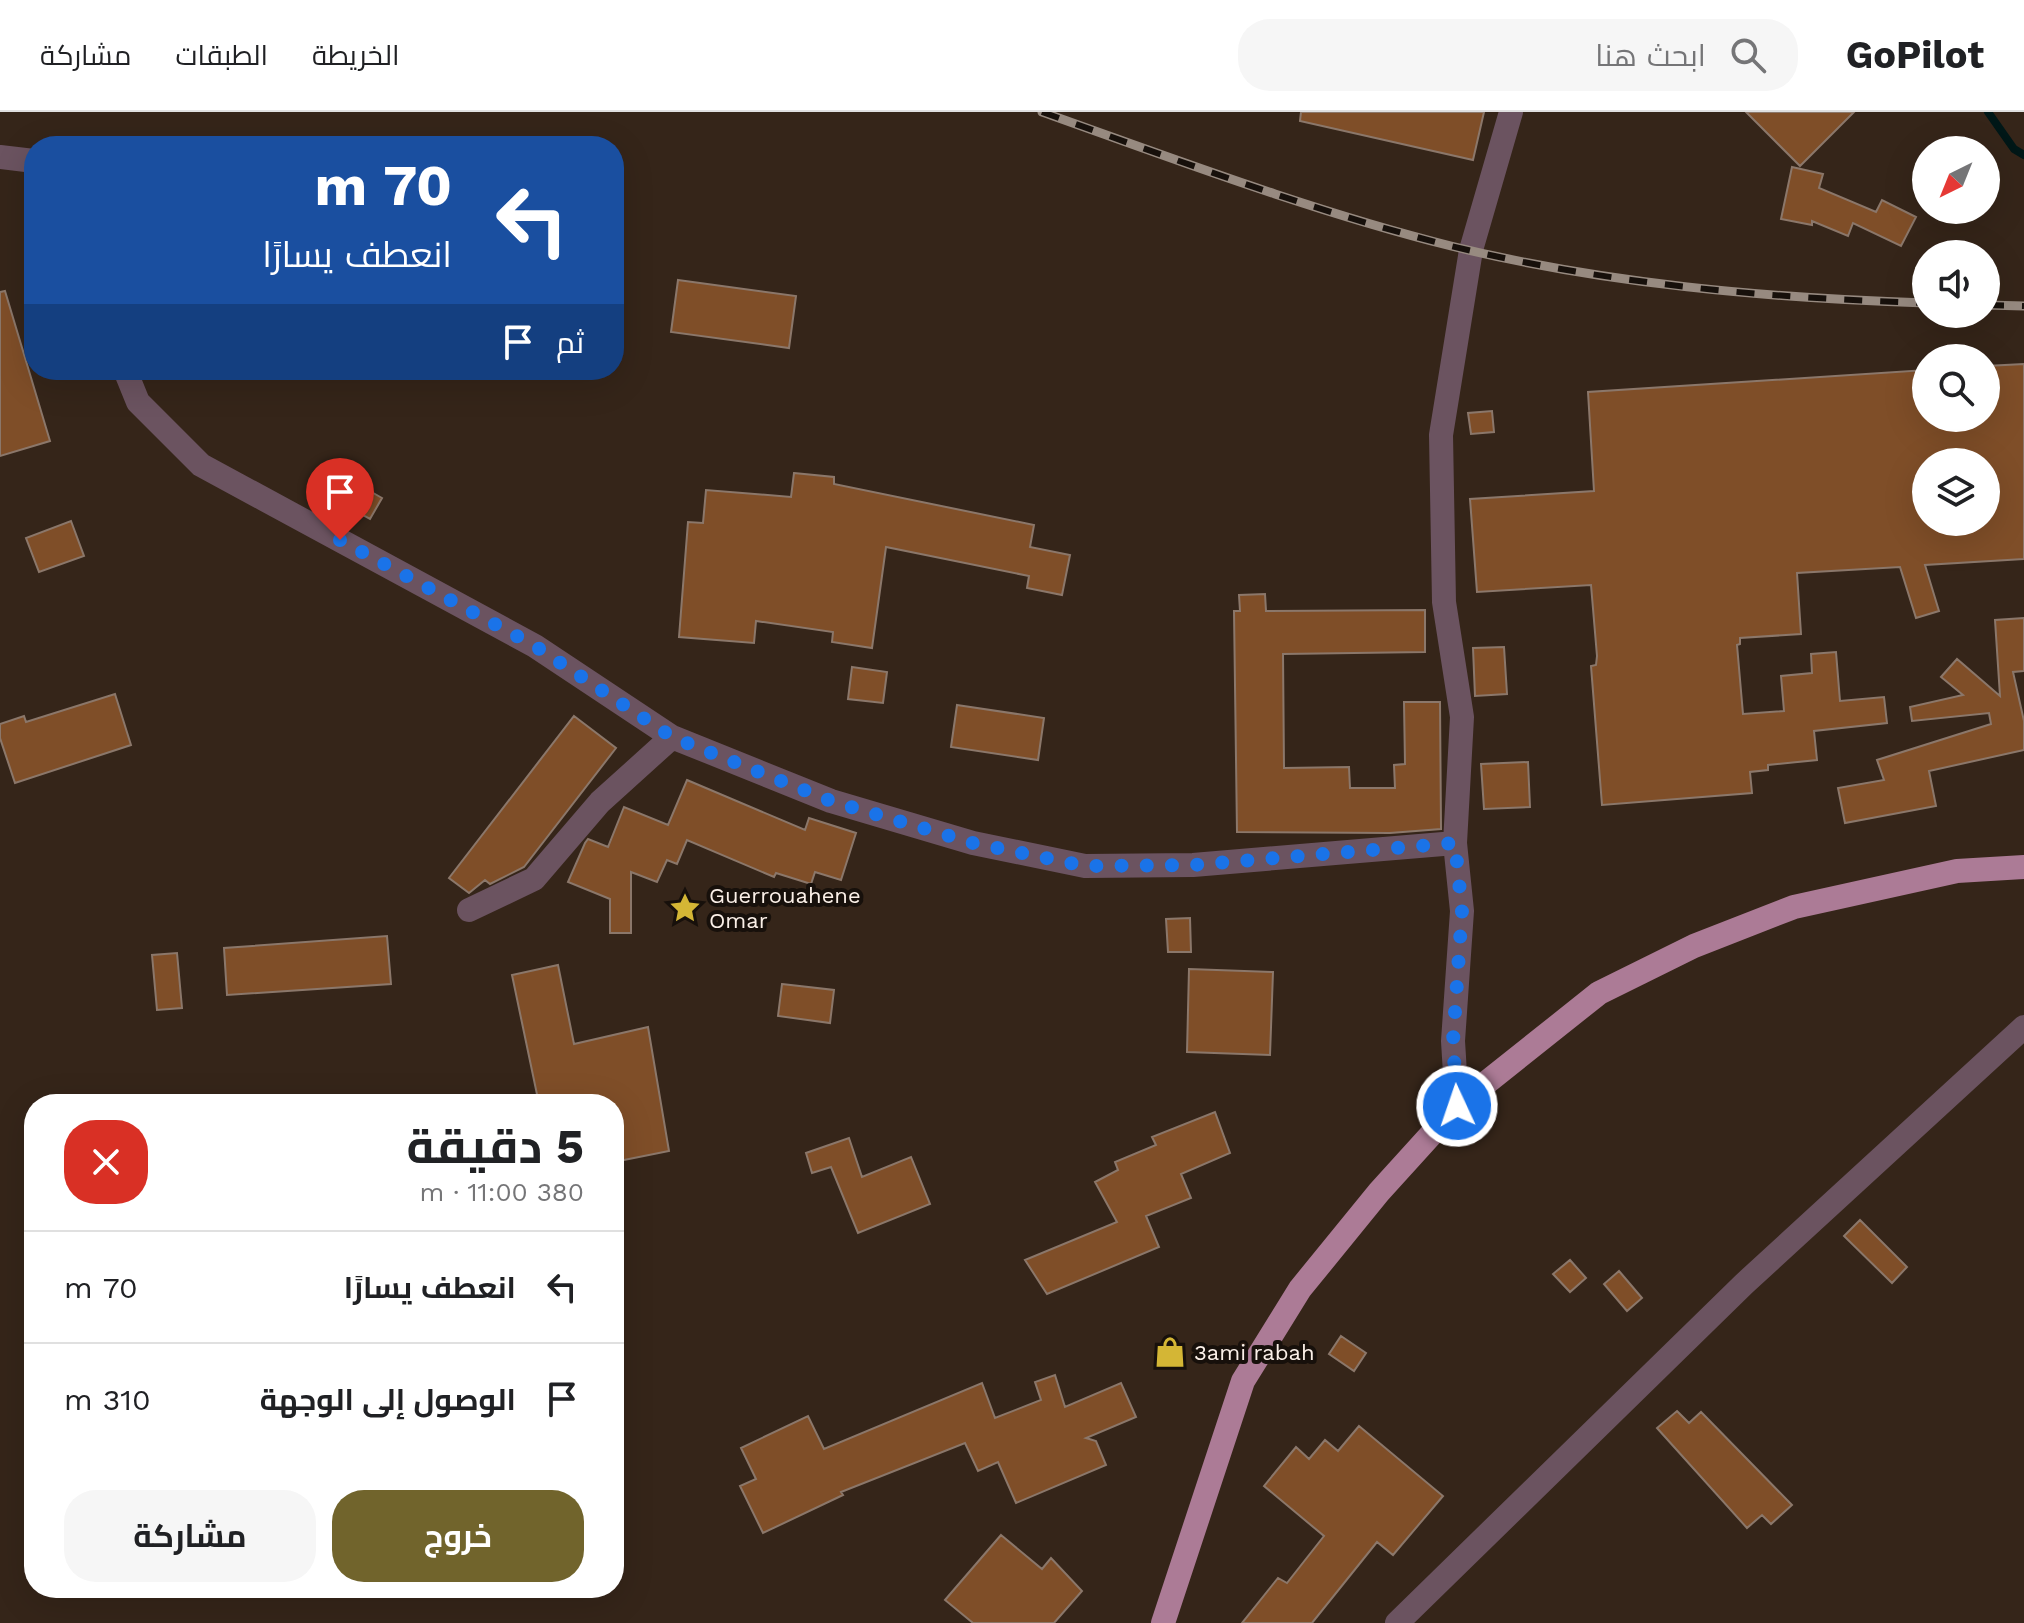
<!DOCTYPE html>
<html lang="ar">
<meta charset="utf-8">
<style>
body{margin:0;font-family:"Work Sans",Cairo,sans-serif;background:#f6f6f6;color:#202124;direction:rtl;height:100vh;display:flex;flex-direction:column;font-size:30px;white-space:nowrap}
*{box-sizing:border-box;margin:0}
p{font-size:26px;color:#757577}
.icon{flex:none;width:44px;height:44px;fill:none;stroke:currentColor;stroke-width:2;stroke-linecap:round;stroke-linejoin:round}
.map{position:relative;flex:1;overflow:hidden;direction:ltr}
.drawer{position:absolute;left:24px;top:982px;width:600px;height:504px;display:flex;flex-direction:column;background:#fff;border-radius:32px;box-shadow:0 8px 32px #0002;direction:rtl}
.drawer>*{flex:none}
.hud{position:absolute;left:24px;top:24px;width:600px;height:244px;border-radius:32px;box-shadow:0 8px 32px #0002;direction:rtl;background:#1a4fa0;color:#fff;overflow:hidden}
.needle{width:52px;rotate:223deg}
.controls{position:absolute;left:1912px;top:24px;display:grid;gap:16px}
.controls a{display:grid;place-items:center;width:88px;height:88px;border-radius:50%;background:#fff;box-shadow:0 8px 32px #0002;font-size:40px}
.pin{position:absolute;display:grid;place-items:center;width:68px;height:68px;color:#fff;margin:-82px -34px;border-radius:50% 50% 50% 0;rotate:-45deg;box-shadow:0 0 8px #0007}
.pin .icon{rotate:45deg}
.me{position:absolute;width:88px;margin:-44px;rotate:357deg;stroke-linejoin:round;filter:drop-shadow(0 0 6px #0008)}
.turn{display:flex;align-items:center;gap:28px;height:168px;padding:0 40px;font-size:36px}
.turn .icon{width:104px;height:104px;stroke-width:2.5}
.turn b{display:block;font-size:56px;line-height:68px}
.then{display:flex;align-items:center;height:76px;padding:0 40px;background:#0003;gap:16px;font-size:30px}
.round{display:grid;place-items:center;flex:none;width:84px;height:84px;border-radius:32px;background:#f6f6f6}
.summary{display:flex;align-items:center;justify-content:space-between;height:136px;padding:0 40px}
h1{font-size:48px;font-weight:700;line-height:60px}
.action{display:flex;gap:16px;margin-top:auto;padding:16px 40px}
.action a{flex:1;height:92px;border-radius:32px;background:#71642c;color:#fff;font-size:32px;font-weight:700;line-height:92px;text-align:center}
.action a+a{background:#f6f6f6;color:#202124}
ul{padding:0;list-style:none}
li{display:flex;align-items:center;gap:24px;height:112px;padding:0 40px;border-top:2px solid #e0e0e0}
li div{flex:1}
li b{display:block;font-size:30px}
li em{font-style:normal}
header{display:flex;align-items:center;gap:48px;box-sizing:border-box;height:112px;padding:0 40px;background:#fff;border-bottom:2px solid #e0e0e0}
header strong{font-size:38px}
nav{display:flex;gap:44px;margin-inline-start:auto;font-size:28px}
.search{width:560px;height:72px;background:#f6f6f6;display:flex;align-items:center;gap:20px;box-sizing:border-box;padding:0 28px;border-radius:32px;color:#757577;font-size:30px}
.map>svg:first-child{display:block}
</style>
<header>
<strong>GoPilot</strong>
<div class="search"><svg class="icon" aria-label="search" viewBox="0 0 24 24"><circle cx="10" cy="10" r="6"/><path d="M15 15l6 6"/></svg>ابحث هنا</div>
<nav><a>الخريطة</a><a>الطبقات</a><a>مشاركة</a></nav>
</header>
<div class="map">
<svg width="2024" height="1511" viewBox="0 0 2024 1511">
<rect width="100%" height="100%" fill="#352519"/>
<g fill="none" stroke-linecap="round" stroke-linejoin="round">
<path stroke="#001717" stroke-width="8" d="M 1988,0 L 2014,37 L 2024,43"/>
</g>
<path fill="#7f4e28" stroke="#8b776a" stroke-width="2" fill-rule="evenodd" d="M 1301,0 L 1484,0 L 1473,48 L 1300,9 Z
M 1746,0 L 1854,0 L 1800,54 Z
M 1792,55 L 1823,62 L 1819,76 L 1876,100 L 1882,88 L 1916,105 L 1901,134 L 1853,111 L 1848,124 L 1812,109 L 1812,113 L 1781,107 Z
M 678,168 L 796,184 L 789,236 L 671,220 Z
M 5,179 L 50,329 L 0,344 L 0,180 Z
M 2024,252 L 2024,447 L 1925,453 L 1939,499 L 1916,506 L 1900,455 L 1797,461 L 1801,522 L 1740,526 L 1740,532 L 1737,533 L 1743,602 L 1784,599 L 1781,564 L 1812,561 L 1811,542 L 1836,540 L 1840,589 L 1884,585 L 1887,611 L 1814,619 L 1817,648 L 1768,653 L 1768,658 L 1750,660 L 1752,681 L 1602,693 L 1591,554 L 1596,553 L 1597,544 L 1591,473 L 1477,480 L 1470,387 L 1594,379 L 1588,280 L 1926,258 L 1926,306 L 1986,306 L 1986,254 ZM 1926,350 L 1986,350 L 1986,410 L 1926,410 Z
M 1492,299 L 1494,320 L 1471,322 L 1468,301 Z
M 794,361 L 834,365 L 834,372 L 1034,413 L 1030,435 L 1070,443 L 1062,483 L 1027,476 L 1029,464 L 886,435 L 872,536 L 832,530 L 833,520 L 756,509 L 754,531 L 679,525 L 688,410 L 703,411 L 706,378 L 791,385 Z
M 361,374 L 382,386 L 370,407 L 350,396 Z
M 71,409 L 84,444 L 39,460 L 26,426 Z
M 1265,482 L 1266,499 L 1425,498 L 1425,540 L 1283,542 L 1284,656 L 1349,655 L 1350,676 L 1395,676 L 1394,653 L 1405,652 L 1404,590 L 1440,590 L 1441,717 L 1390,721 L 1237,720 L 1234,499 L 1240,499 L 1239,483 Z
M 2024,506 L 2024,559 L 2013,560 L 2024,609 L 2024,638 L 1929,659 L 1936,694 L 1845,711 L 1838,676 L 1884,668 L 1877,648 L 1991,612 L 1989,601 L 1912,609 L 1910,595 L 1963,583 L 1941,565 L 1957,547 L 2000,584 L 1995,508 Z
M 1504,535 L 1507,582 L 1475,584 L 1473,536 Z
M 852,555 L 887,560 L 883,591 L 848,587 Z
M 115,582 L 131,633 L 15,671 L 0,626 L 0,612 L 24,604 L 26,610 Z
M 957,593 L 1044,606 L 1038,648 L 951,635 Z
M 574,604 L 616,636 L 524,755 L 490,772 L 485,768 L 469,781 L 449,766 Z
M 1528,650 L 1530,695 L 1484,697 L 1481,652 Z
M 687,668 L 805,718 L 809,706 L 856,721 L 841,768 L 815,760 L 811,772 L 776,761 L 774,765 L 687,728 L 677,752 L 667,748 L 657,770 L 631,760 L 631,821 L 610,821 L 610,787 L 568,770 L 585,731 L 588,727 L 608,735 L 624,695 L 668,713 Z
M 1190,806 L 1191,840 L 1168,840 L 1166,807 Z
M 387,824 L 391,872 L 227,883 L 224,836 Z
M 177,841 L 182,896 L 157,898 L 152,843 Z
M 558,853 L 574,932 L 648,915 L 669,1039 L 614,1050 L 614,992 L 539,992 L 512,863 Z
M 1189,857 L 1273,860 L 1270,943 L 1187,940 Z
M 782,872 L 834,878 L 830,911 L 778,904 Z
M 1215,1000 L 1230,1041 L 1181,1062 L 1191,1086 L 1146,1104 L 1159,1135 L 1047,1182 L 1025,1148 L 1117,1110 L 1095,1070 L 1118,1058 L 1115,1050 L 1156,1033 L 1152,1025 Z
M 849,1026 L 862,1065 L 911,1045 L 930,1092 L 858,1121 L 831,1055 L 812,1061 L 806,1041 Z
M 1860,1108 L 1907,1155 L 1892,1171 L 1844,1124 Z
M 1570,1148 L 1586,1166 L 1570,1180 L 1553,1162 Z
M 1619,1159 L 1642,1186 L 1627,1199 L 1604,1172 Z
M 1341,1224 L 1366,1241 L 1354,1259 L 1329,1242 Z
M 1055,1263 L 1065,1295 L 1121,1271 L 1136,1305 L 1086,1326 L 1096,1329 L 1106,1353 L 1016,1391 L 998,1350 L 978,1359 L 965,1331 L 841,1380 L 843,1383 L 763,1421 L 740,1374 L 756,1367 L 741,1336 L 808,1304 L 824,1337 L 982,1271 L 995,1306 L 1041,1288 L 1035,1270 Z
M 1677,1299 L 1689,1311 L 1701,1300 L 1792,1393 L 1771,1412 L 1762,1403 L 1747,1416 L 1657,1316 Z
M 1359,1314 L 1443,1384 L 1393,1443 L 1377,1430 L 1312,1511 L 1242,1511 L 1278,1466 L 1287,1471 L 1324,1424 L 1264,1374 L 1296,1335 L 1309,1347 L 1325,1328 L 1338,1339 Z
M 1001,1423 L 1042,1457 L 1051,1446 L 1082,1479 L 1054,1511 L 973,1511 L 945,1488 Z"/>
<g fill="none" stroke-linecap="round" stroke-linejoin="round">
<path stroke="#6b5360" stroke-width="24" d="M 0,45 L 34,49
M 125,258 L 138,290 L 201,353 L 535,534 L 672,625 L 831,689 L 973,731 L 1085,754 L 1193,753 L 1455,731
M 469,798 L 534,767 L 600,690 L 672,625
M 1457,994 L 1453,929 L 1462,799 L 1455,731 L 1462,605 L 1444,490 L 1441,323 L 1471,138 L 1511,0
M 1397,1511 L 1744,1172 L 2024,915"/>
<path stroke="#ac7b96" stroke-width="24" d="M 1163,1511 L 1243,1269 L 1300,1177 L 1379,1080 L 1457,994 L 1599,881 L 1694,834 L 1794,795 L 1957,759 L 2024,755"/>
<defs>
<path id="rail" d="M 1042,0 C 1177,48 1312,99 1451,134 C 1606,172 1767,186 1926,191
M 1986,193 L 2024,194"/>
</defs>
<use href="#rail" stroke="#978a80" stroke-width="9"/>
<use href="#rail" stroke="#17100b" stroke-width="6" stroke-dasharray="18" stroke-linecap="butt"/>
</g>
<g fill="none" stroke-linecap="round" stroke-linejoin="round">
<path stroke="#1a73e8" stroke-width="14" stroke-dasharray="0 25.2" d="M 340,428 L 535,534 L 672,625 L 831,689 L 973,731 L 1085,754 L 1193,753 L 1455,731 L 1462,799 L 1453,929 L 1457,994"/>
</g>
<defs>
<symbol id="sight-bare" viewBox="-9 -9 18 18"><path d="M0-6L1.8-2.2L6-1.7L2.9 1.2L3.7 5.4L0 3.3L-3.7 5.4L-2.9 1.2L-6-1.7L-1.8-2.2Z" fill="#d4b635" stroke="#17100b" stroke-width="2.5" paint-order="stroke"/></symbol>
<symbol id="shop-bare" viewBox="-9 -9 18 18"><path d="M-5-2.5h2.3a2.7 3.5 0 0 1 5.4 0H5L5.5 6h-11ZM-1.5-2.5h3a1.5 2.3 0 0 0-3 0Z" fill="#d4b635" stroke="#17100b" stroke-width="2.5" paint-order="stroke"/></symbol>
</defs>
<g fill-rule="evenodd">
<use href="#sight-bare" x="663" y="774" width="44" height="44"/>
<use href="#shop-bare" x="1148" y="1218" width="44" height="44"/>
</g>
<g text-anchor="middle" stroke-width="8" stroke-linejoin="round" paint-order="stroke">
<g font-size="22" fill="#fbf0e8" stroke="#17100b" text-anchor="start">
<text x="709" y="791">Guerrouahene<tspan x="709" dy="25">Omar</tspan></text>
<text x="1194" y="1248">3ami rabah</text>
</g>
</g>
</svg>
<div class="controls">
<a><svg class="needle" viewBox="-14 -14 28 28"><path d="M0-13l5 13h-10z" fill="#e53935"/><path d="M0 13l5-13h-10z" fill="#757577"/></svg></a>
<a><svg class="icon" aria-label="sound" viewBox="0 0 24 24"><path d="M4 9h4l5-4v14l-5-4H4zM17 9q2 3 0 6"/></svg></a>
<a><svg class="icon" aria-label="search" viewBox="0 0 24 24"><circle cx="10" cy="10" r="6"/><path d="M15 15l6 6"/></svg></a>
<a><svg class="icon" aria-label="layers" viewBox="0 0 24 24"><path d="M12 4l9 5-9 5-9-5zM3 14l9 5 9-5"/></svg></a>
</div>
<div class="pin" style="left:340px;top:428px;background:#d93025"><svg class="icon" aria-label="arrive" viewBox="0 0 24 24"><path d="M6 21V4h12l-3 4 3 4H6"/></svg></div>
<svg class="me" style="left:1457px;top:994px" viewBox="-20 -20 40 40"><circle r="17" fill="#1a73e8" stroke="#fff" stroke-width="3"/><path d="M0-11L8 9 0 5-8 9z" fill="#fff"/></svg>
<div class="hud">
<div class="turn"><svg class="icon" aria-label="left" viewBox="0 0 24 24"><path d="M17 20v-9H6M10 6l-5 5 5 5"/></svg><div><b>70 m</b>انعطف يسارًا</div></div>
<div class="then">ثم<svg class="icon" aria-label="arrive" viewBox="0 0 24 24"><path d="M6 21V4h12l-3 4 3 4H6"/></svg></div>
</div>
<section class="drawer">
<div class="summary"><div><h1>5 دقيقة</h1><p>380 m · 11:00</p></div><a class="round" style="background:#d93025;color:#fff"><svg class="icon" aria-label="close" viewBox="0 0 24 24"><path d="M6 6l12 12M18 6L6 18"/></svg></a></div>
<ul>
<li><svg class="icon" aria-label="left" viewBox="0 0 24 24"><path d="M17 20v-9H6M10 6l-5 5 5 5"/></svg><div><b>انعطف يسارًا</b></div><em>70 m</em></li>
<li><svg class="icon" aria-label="arrive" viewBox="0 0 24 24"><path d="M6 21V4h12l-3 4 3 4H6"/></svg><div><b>الوصول إلى الوجهة</b></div><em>310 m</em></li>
</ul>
<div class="action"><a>خروج</a><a>مشاركة</a></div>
</section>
</div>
